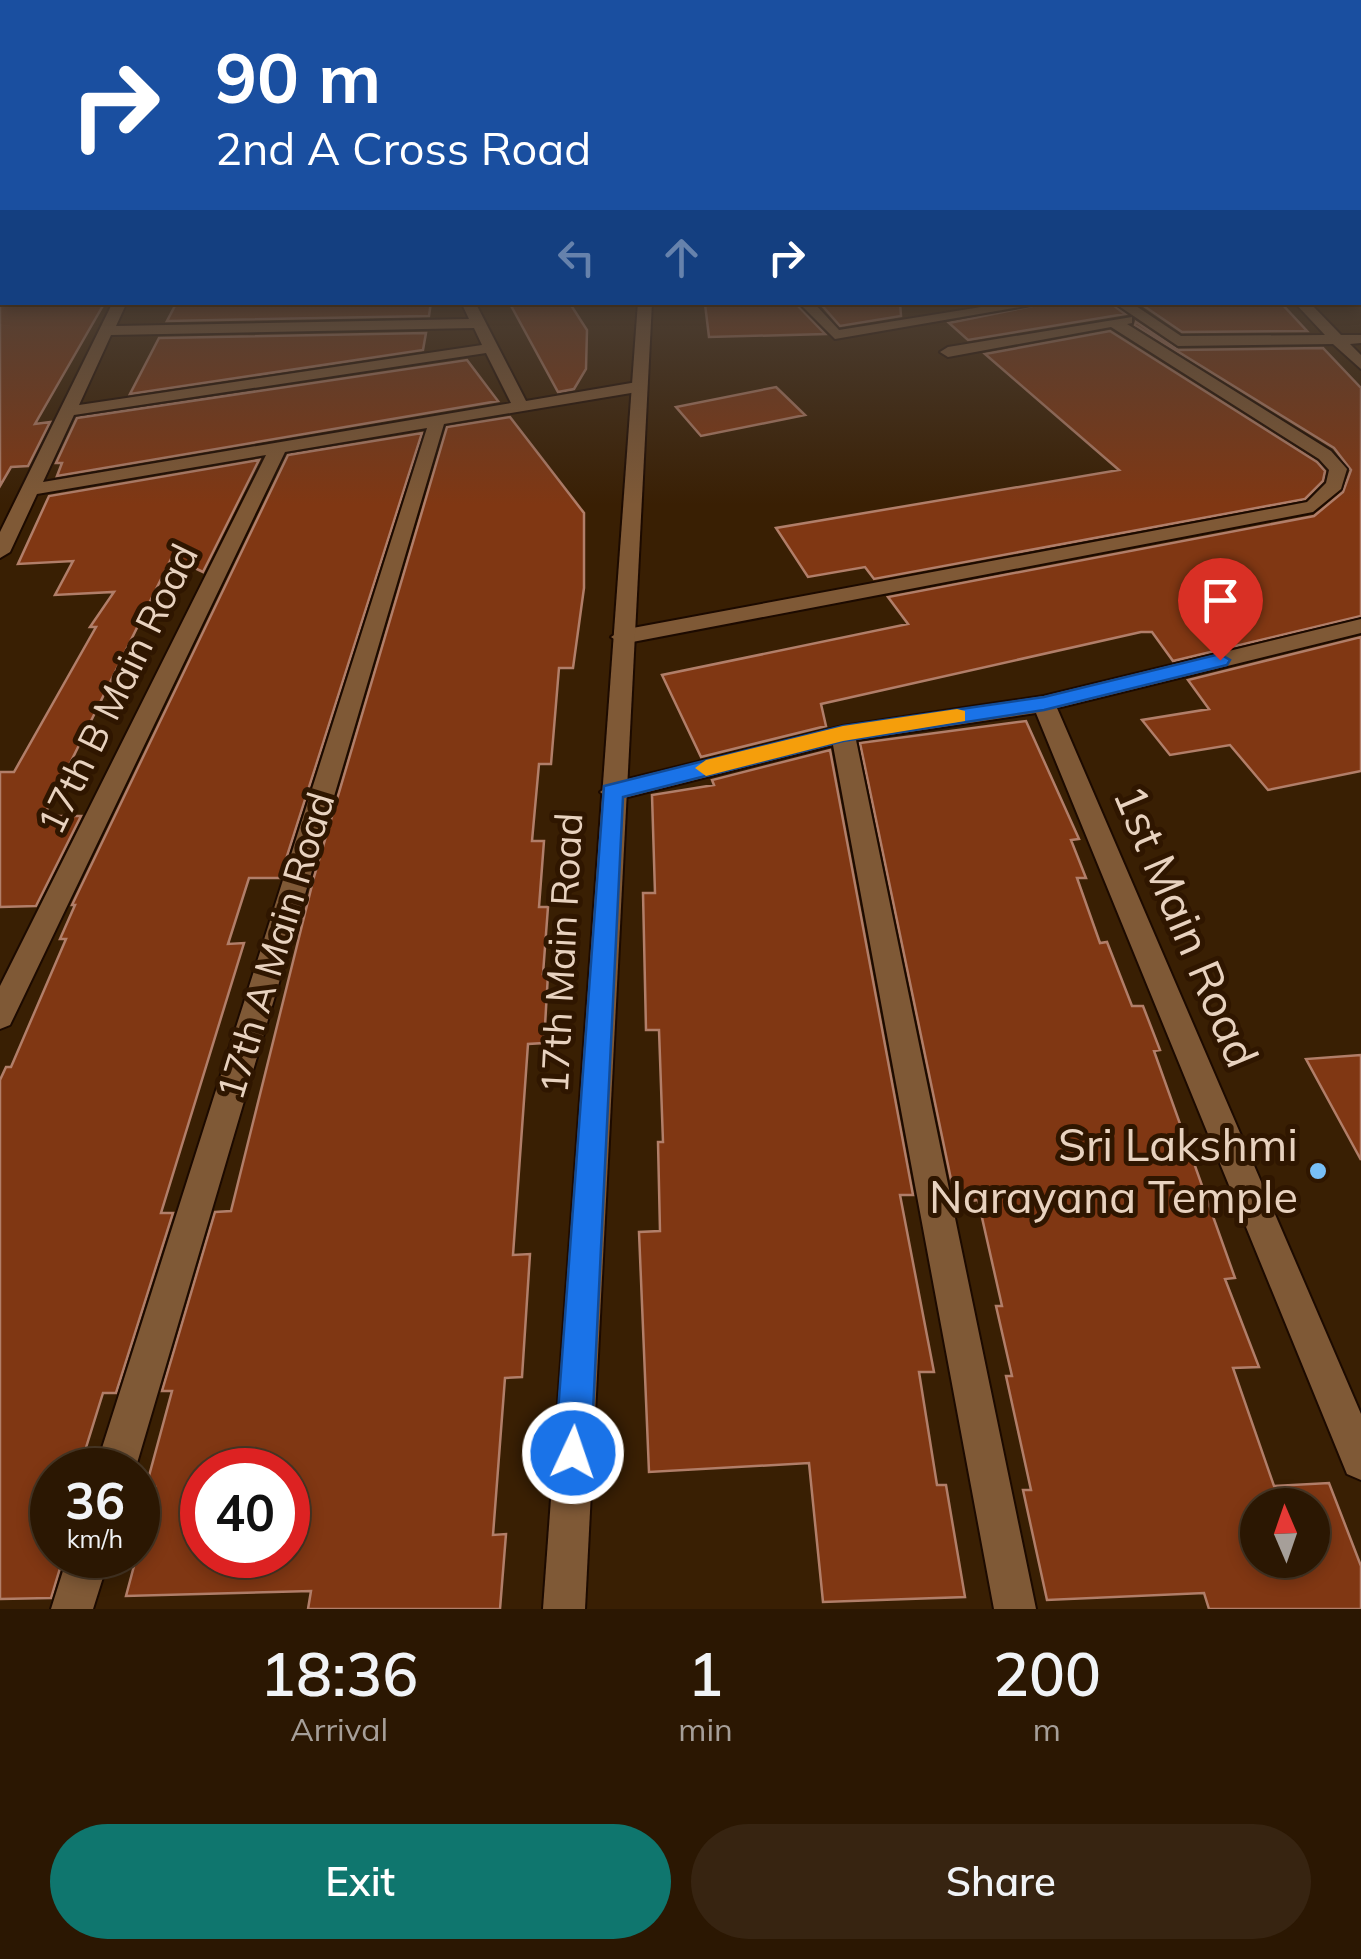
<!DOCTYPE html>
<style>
body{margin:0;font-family:Mulish,sans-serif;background:#372411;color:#f1f3f6;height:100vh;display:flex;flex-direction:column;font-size:38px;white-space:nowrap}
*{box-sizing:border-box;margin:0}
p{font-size:32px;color:#a69f99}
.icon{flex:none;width:55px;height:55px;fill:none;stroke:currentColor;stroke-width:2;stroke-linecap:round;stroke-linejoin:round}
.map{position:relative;height:1609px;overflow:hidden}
.side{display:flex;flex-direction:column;background:#2b1702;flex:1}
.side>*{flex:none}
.banner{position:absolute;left:0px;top:0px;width:1362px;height:305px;box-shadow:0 5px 15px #0003,0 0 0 2px #473624;background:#1a4fa0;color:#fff;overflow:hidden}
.needle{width:65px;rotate:358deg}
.tools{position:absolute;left:1240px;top:1488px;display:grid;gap:20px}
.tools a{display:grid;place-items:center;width:90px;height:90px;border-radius:50%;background:#2b1702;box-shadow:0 5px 15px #0003,0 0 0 2px #473624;font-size:50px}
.speed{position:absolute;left:30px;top:1448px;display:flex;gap:20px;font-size:50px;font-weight:700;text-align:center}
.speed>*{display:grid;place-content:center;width:130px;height:130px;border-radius:50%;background:#2b1702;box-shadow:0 5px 15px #0003,0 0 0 2px #473624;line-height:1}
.speed small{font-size:25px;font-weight:400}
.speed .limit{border:15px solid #d22;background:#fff;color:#111}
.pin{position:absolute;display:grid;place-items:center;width:85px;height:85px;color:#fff;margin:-102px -42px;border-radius:50% 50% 50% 0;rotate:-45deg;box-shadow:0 0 10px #0007}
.pin .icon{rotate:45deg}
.me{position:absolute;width:110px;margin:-55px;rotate:3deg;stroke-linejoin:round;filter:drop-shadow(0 0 8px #0008)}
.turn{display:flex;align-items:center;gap:35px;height:210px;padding:0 50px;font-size:45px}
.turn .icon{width:130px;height:130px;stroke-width:2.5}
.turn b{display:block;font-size:70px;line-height:85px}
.lanes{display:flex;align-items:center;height:95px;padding:0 50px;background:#0003;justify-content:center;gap:50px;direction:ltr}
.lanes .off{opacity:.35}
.eta{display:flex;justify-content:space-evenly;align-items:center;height:170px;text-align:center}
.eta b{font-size:60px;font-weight:600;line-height:70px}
.cta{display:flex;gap:20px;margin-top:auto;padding:20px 50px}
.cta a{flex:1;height:115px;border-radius:60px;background:#0f766e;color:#fff;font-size:40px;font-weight:600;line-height:115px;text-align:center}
.cta a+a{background:#372411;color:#f1f3f6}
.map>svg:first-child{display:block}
</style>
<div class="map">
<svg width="1361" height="1609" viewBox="0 0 1361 1609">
<rect width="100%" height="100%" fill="#391f03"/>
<path fill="#803713" stroke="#b17e69" stroke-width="2.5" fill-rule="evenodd" d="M 0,302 L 105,302 L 35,424 L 50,422 L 28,466 L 11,467 L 0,486 Z
M 177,302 L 431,302 L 429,316 L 167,321 Z
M 509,302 L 569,302 L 587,330 L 586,369 L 574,389 L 558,392 Z
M 819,302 L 900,302 L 901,316 L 840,326 Z
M 1052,302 L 1109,302 L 1125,314 L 968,340 L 949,323 Z
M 1138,302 L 1280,302 L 1307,331 L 1182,332 Z
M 795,303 L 825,334 L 709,337 L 705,304 Z
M 1136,322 L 1178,350 L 1323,348 L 1361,388 L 1361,616 L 1173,661 L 1152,632 L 1141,632 L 821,704 L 826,726 L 701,757 L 662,675 L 908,624 L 888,597 L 1314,516 L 1343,492 L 1351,470 L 1334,448 L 1135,325 Z
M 1110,331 L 1317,462 L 1325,471 L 1323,481 L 1305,499 L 874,579 L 865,567 L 808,577 L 776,528 L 1119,470 L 985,354 Z
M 426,333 L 423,350 L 130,394 L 159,338 Z
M 467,360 L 498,401 L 57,476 L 62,463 L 56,463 L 77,418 Z
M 776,387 L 805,415 L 701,436 L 676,407 Z
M 510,417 L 584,513 L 584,588 L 573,668 L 559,668 L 551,764 L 539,764 L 532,841 L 544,841 L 539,907 L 548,907 L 543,974 L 548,974 L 544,1043 L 528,1044 L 513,1255 L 530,1254 L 522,1377 L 505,1378 L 493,1535 L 506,1534 L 500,1609 L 308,1609 L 311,1591 L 126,1596 L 155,1487 L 146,1487 L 172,1391 L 162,1391 L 215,1212 L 231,1211 L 314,877 L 447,427 ZM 202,1470 L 288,1470 L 288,1555 L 202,1555 Z
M 422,433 L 280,878 L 249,878 L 228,944 L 244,943 L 161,1213 L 173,1213 L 116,1393 L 103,1393 L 79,1470 L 52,1470 L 52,1555 L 64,1555 L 51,1598 L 0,1599 L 0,1080 L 6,1067 L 11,1067 L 66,939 L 60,939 L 75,905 L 72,905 L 288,455 Z
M 259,460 L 203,572 L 172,557 L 44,816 L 81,816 L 36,906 L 0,907 L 0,772 L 14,772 L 96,627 L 90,627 L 114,592 L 55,595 L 73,561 L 18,564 L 49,496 Z
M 1361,637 L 1361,771 L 1268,790 L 1230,745 L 1170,755 L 1142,720 L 1209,709 L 1188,680 Z
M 1026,721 L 1079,839 L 1071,840 L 1086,878 L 1077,878 L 1100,943 L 1107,942 L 1132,1006 L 1143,1006 L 1160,1050 L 1154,1051 L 1235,1278 L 1225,1279 L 1259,1367 L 1233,1368 L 1274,1486 L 1329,1483 L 1361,1566 L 1361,1609 L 1209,1609 L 1204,1593 L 1047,1600 L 1023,1490 L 1031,1490 L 1006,1376 L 1012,1376 L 996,1306 L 1002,1306 L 978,1200 L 971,1201 L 970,1194 L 954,1194 L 860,743 ZM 1258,1505 L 1312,1505 L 1312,1560 L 1258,1560 Z
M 830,750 L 913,1195 L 900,1195 L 934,1372 L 919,1372 L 937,1485 L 946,1485 L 965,1597 L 823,1602 L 809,1463 L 649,1472 L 639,1232 L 660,1231 L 658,1142 L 663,1142 L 659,1030 L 646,1030 L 643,893 L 655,893 L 652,795 L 714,785 L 712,780 Z
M 1361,1055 L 1361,1160 L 1306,1059 Z"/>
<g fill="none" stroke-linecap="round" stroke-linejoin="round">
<defs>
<path id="service" d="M 798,302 L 813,302 L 839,330 L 1012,302 L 1049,302 L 835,339 Z"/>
<path id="minor" d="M 1360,280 L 1361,280 L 1361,288 L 1360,288 Z
M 113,302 L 127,302 L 116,326 L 469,319 L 461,302 L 475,302 L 526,401 L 637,382 L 645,387 L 637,392 L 444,424 L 135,1470 L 95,1470 L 427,428 L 285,452 L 10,1025 L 0,1029 L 0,986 L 266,455 L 37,494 L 10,552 L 0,558 L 0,532 ZM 474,328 L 482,345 L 79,405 L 111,335 ZM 486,353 L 511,403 L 43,482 L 74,415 Z
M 1113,302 L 1130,302 L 1181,336 L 1325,335 L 1294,302 L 1309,302 L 1341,335 L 1361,335 L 1361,343 L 1350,344 L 1361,355 L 1361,369 L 1333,344 L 1178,346 Z
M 1132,317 L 1132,323 L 1127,324 L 1331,451 L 1347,469 L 1341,489 L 1313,512 L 622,644 L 611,637 L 622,630 L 1307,502 L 1326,483 L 1329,470 L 1319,459 L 1111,327 L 948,357 L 940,352 L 948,347 Z
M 1361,619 L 1361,633 L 1057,708 L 1361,1414 L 1361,1480 L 1347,1474 L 1036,713 L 856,740 L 1036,1609 L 994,1609 L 833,745 L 612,801 L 600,792 L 612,783 L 843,726 L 1044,696 Z
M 68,1555 L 110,1555 L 93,1609 L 51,1609 Z"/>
<path id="tertiary" d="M 638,302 L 652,302 L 585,1609 L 543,1609 Z"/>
</defs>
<use href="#service" stroke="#1c0a00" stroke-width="4"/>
<use href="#minor" stroke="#1c0a00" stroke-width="4"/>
<use href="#tertiary" stroke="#1c0a00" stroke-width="4"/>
<use href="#service" fill="#7f5936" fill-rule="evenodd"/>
<use href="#minor" fill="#7f5936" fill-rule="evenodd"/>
<use href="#tertiary" fill="#7f5936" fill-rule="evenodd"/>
</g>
<linearGradient id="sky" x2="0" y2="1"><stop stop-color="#1f1102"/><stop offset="0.55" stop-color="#4e4239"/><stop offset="1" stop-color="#4e4239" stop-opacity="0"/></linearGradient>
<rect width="1361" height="505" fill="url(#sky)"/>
<path fill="#1a73e8" stroke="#114b97" stroke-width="2.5" d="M 1220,654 L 1230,660 L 1227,665 L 1044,710 L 843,741 L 623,797 L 591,1453 L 586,1466 L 573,1471 L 560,1466 L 555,1453 L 604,786 L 843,726 L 1044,697 Z"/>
<path fill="#f59e0b" d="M 957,709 L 965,711 L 965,721 L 843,741 L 706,776 L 695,768 L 706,760 L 843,726 Z"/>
<circle fill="#78bff7" stroke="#2f1600" stroke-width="4" cx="1318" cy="1171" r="10"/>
<g text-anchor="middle" stroke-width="10" stroke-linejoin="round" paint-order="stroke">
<g font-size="38" fill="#e8d2bf" stroke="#2f1600">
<text transform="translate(118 689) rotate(-64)" y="13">17th B Main Road</text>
<text transform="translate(276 946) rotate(-73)" y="13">17th A Main Road</text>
<text transform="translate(562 953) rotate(-87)" y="13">17th Main Road</text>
</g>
<g font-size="45" fill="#e8d2bf" stroke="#2f1600">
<text transform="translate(1186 926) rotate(67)" y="16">1st Main Road</text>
</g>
<g font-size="45" fill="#e8d2bf" stroke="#2f1600" text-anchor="end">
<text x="1298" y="1161">Sri Lakshmi<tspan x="1298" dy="52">Narayana Temple</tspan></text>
</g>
</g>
</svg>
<div class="tools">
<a><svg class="needle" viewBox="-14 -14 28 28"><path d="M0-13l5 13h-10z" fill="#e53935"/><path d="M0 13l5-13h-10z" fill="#a69f99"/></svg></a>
</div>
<div class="speed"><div>36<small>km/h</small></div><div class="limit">40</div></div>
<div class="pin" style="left:1220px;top:660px;background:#d93025"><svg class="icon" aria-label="arrive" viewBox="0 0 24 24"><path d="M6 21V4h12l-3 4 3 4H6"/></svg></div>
<svg class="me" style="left:573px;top:1453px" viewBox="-20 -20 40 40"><circle r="17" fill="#1a73e8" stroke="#fff" stroke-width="3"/><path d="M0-11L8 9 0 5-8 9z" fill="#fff"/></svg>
<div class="banner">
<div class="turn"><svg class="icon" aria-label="right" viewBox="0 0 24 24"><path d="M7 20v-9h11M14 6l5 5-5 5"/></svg><div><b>90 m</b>2nd A Cross Road</div></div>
<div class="lanes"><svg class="icon off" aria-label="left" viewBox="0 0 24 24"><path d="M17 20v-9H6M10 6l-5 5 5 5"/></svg><svg class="icon off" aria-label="ahead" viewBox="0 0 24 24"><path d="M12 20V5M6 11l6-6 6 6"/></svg><svg class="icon" aria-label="right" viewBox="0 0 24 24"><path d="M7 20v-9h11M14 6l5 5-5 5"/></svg></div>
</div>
</div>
<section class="side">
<div class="eta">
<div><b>18:36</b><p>Arrival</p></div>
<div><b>1</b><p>min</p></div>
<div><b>200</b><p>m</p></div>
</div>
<div class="cta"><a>Exit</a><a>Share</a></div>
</section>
